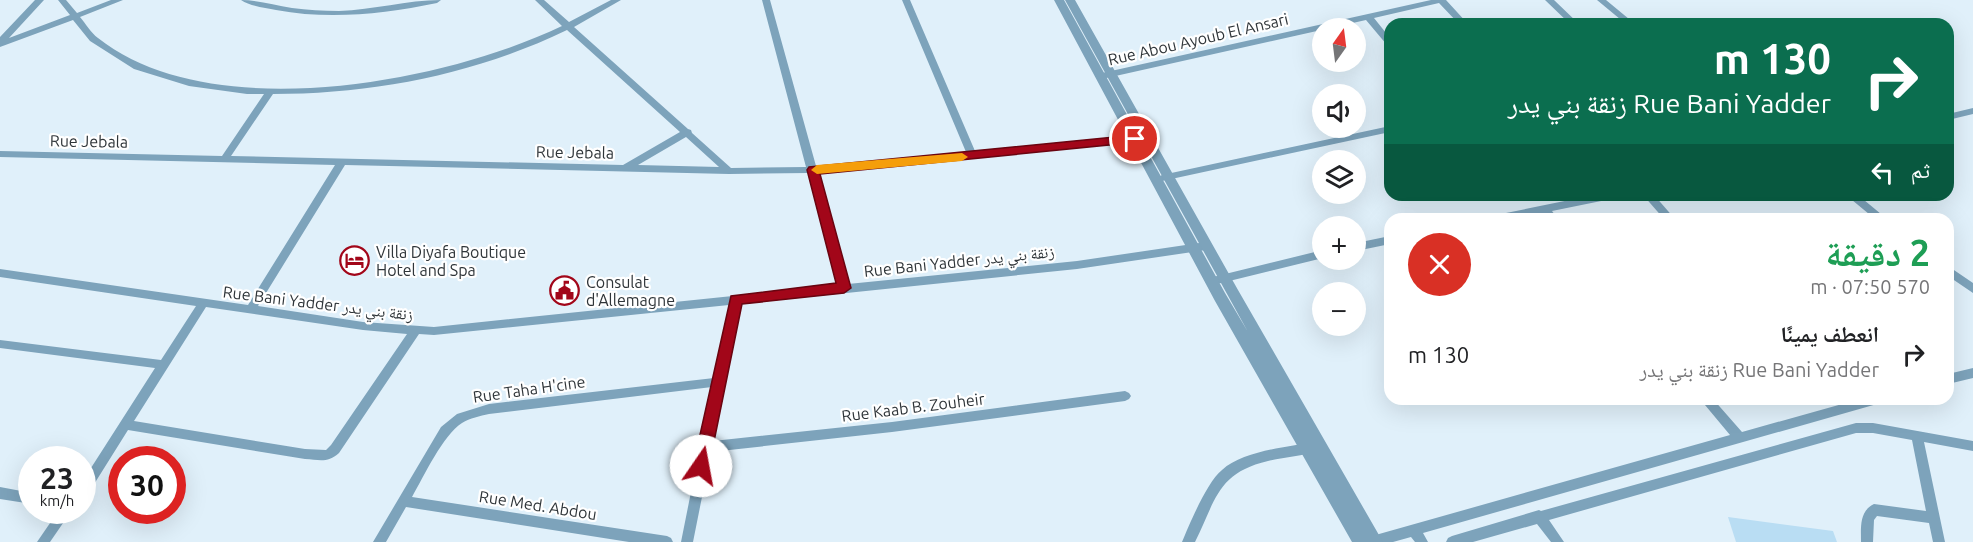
<!DOCTYPE html>
<html lang="ar">
<meta charset="utf-8">
<style>
body{margin:0;font-family:Ubuntu,"Noto Naskh Arabic",sans-serif;background:#f2f2f2;color:#202124;direction:rtl;height:100vh;display:flex;flex-direction:column;font-size:22px;white-space:nowrap}
*{box-sizing:border-box;margin:0}
p{font-size:20px;color:#757577}
.icon{flex:none;width:33px;height:33px;fill:none;stroke:currentColor;stroke-width:2;stroke-linecap:round;stroke-linejoin:round}
.map{position:relative;flex:1;overflow:hidden;direction:ltr}
.panel{position:absolute;left:1384px;top:213px;width:570px;height:192px;display:flex;flex-direction:column;background:#fff;border-radius:18px;box-shadow:0 6px 24px #0002;direction:rtl}
.panel>*{flex:none}
.top-card{position:absolute;left:1384px;top:18px;width:570px;height:183px;border-radius:18px;box-shadow:0 6px 24px #0002;direction:rtl;background:#0b6e4f;color:#fff;overflow:hidden}
.needle{width:39px;rotate:14deg}
.buttons{position:absolute;left:1312px;top:18px;display:grid;gap:12px}
.buttons a{display:grid;place-items:center;width:54px;height:54px;border-radius:50%;background:#fff;box-shadow:0 6px 24px #0002;font-size:30px}
.speed{position:absolute;left:18px;top:446px;display:flex;gap:12px;font-size:30px;font-weight:700;text-align:center}
.speed>*{display:grid;place-content:center;width:78px;height:78px;border-radius:50%;background:#fff;box-shadow:0 6px 24px #0002;line-height:1}
.speed small{font-size:15px;font-weight:400}
.speed .limit{border:9px solid #d22;background:#fff;color:#111}
.pin{position:absolute;display:grid;place-items:center;width:51px;height:51px;color:#fff;margin:-26px;border:3px solid #fff;border-radius:50%;box-shadow:0 2px 6px #0007}
.me{position:absolute;width:66px;margin:-33px;rotate:12deg;stroke-linejoin:round;filter:drop-shadow(0 0 4px #0008)}
.turn{display:flex;align-items:center;gap:21px;height:126px;padding:0 24px;font-size:27px}
.turn .icon{width:78px;height:78px;stroke-width:2.5}
.turn b{display:block;font-size:42px;line-height:51px}
.then{display:flex;align-items:center;height:57px;padding:0 24px;background:#0003;gap:12px;font-size:22px}
.round{display:grid;place-items:center;flex:none;width:63px;height:63px;border-radius:32px;background:#f2f2f2}
.headline{display:flex;align-items:center;justify-content:space-between;height:102px;padding:0 24px}
h1{font-size:36px;font-weight:700;line-height:45px;color:#1e9e55}
ul{padding:0;list-style:none}
li{display:flex;align-items:center;gap:18px;height:78px;padding:0 24px}
li div{flex:1}
li b{display:block;font-size:22px}
li em{font-style:normal}
.map>svg:first-child{display:block}
</style>
<div class="map">
<svg width="1973" height="542" viewBox="0 0 1973 542">
<rect width="100%" height="100%" fill="#e0f0fa"/>
<path fill="#b9ddf3" d="M 1728,517 L 1833,531 L 1837,542 L 1736,542 Z"/>
<g fill="none" stroke-linecap="round" stroke-linejoin="round">
<path fill="#7da3bb" fill-rule="evenodd" d="M 35,0 L 44,0 L 9,38 L 70,15 L 58,0 L 66,0 L 77,13 L 111,0 L 123,0 L 80,17 C 86,24 91,33 98,38 C 210,127 443,83 562,26 L 535,0 L 544,0 L 569,22 L 611,0 L 621,0 L 574,27 L 688,129 L 691,130 L 692,133 L 731,168 L 806,167 L 762,0 L 770,0 L 816,166 L 966,152 L 902,0 L 910,0 L 975,151 L 1147,135 L 1152,138 L 1147,141 L 818,173 L 848,284 L 1077,261 L 1206,242 L 1211,246 L 1206,250 L 1077,269 L 740,304 L 713,441 L 892,422 L 1125,391 L 1129,393 L 1131,396 L 1129,399 L 1125,401 L 892,432 L 711,452 L 693,542 L 681,542 L 712,387 L 489,414 C 480,416 470,418 462,423 C 443,435 424,476 412,497 L 667,536 L 671,538 L 673,542 L 629,542 L 406,507 L 386,542 L 373,542 L 441,427 L 457,414 L 489,404 L 714,378 L 729,305 L 434,335 L 419,334 L 339,453 C 328,463 320,460 305,459 L 128,430 L 86,497 L 82,498 L 82,482 L 155,368 L 0,348 L 0,340 L 161,360 L 196,306 L 0,277 L 0,269 L 248,305 L 335,165 L 0,157 L 0,151 L 222,156 L 264,94 L 247,94 L 189,86 L 134,69 L 90,41 L 73,20 L 0,47 L 0,37 ZM 567,30 L 680,132 L 623,165 L 231,156 L 273,94 C 374,94 476,74 567,30 ZM 686,137 L 719,167 L 638,165 ZM 345,165 L 729,174 L 808,173 L 838,285 L 434,327 L 363,322 L 258,306 ZM 206,307 L 363,330 L 407,334 L 331,445 L 326,450 L 305,449 L 134,421 Z
M 241,0 C 258,0 274,5 292,8 C 307,10 323,11 339,11 C 373,10 407,0 441,0 L 437,3 C 383,14 330,20 276,10 C 265,8 250,6 241,0 Z
M 1431,0 L 1446,0 L 1468,24 L 1459,24 L 1439,3 L 1374,18 L 1390,38 L 1390,46 L 1387,45 L 1366,20 L 1102,79 L 1098,76 L 1102,73 Z
M 1545,0 L 1554,0 L 1579,24 L 1570,24 Z
M 1597,0 L 1606,0 L 1635,24 L 1626,24 Z
M 1973,108 L 1973,114 L 1948,120 L 1948,114 Z
M 1390,126 L 1390,132 L 1162,181 L 1157,178 L 1162,175 Z
M 1594,195 L 1616,195 L 1611,199 L 1552,211 L 1558,219 L 1547,219 L 1543,213 L 1514,219 L 1491,219 L 1496,215 Z
M 1643,195 L 1654,195 L 1675,219 L 1664,219 Z
M 1846,195 L 1858,195 L 1887,219 L 1875,219 Z
M 1390,236 L 1390,244 L 1356,251 L 1356,243 Z
M 1323,250 L 1323,258 L 1217,284 L 1213,283 L 1212,280 L 1213,277 L 1217,276 Z
M 1948,266 L 1973,283 L 1973,293 L 1948,276 Z
M 1973,368 L 1973,378 L 1948,384 L 1948,374 Z
M 1700,399 L 1713,399 L 1742,432 L 1860,399 L 1883,399 L 1881,402 L 1877,404 L 1423,533 L 1428,542 L 1415,542 L 1411,537 L 1393,542 L 1366,542 L 1368,538 L 1372,536 L 1730,435 Z
M 1856,423 L 1873,423 L 1973,441 L 1973,451 L 1924,442 L 1945,542 L 1933,542 L 1929,523 L 1877,516 L 1874,520 L 1873,542 L 1861,542 C 1861,528 1859,511 1874,504 L 1926,511 L 1912,440 L 1873,433 L 1856,433 L 1549,520 L 1564,542 L 1551,542 L 1537,524 L 1473,542 L 1446,542 L 1448,538 L 1452,536 L 1539,510 L 1541,511 Z
M 1314,442 L 1318,443 L 1320,447 L 1318,451 C 1302,456 1285,457 1268,461 C 1217,473 1216,500 1195,542 L 1182,542 C 1190,523 1207,482 1222,470 C 1243,451 1287,447 1314,442 Z
M 0,487 L 32,493 L 32,504 L 0,499 Z
M 59,510 L 72,510 L 50,542 L 37,542 Z"/>
<path fill="#7da3bb" fill-rule="evenodd" d="M 1054,0 L 1064,0 L 1225,293 L 1248,332 L 1065,0 L 1075,0 L 1238,290 L 1383,542 L 1352,542 L 1215,301 Z"/>
</g>
<path fill="#a20619" stroke="#690410" stroke-width="1.5" d="M 1135,135 L 1139,136 L 1139,142 L 820,174 L 851,288 L 844,293 L 742,304 L 709,466 L 707,471 L 696,471 L 693,466 L 731,296 L 836,283 L 807,170 L 809,167 Z"/>
<path fill="#f59e0b" d="M 962,153 L 968,157 L 962,161 L 817,174 L 811,170 L 817,165 Z"/>
<defs>
<symbol id="hotel-ring" viewBox="-11 -11 22 22"><circle r="9.5" fill="#fff" stroke="#a20619" stroke-width="1.5"/><path d="M-6-4.5h1.5V1H6V5H4.5V3h-9V5H-6ZM-4 0a1.8 1.8 0 1 1 3.6 0ZM.5 0V-2.5h3Q6-2.5 6 0Z" fill="#a20619"/></symbol>
<symbol id="civic-ring" viewBox="-11 -11 22 22"><circle r="9.5" fill="#fff" stroke="#a20619" stroke-width="1.5"/><path d="M-.6-6.5H3V-4.5H.6V-3L4-1V1h2V6H-6V1h2V-1L-.6-3ZM-1.2 2.5V6h2.4V2.5Z" fill="#a20619"/></symbol>
</defs>
<g fill-rule="evenodd">
<use href="#hotel-ring" x="338" y="244" width="33" height="33"/>
<use href="#civic-ring" x="548" y="274" width="33" height="33"/>
</g>
<g text-anchor="middle" stroke-width="4.5" stroke-linejoin="round" paint-order="stroke">
<g font-size="16" fill="#2f3539" stroke="#fff">
<text transform="translate(1198 39) rotate(-13)" y="6">Rue Abou Ayoub El Ansari</text>
<text transform="translate(89 141) rotate(1)" y="6">Rue Jebala</text>
<text transform="translate(575 152) rotate(1)" y="6">Rue Jebala</text>
<text transform="translate(959 261) rotate(-6)" y="6">Rue Bani Yadder زنقة بني يدر</text>
<text transform="translate(318 303) rotate(7)" y="6">Rue Bani Yadder زنقة بني يدر</text>
<text transform="translate(529 389) rotate(-8)" y="6">Rue Taha H'cine</text>
<text transform="translate(913 407) rotate(-7)" y="6">Rue Kaab B. Zouheir</text>
<text transform="translate(538 505) rotate(9)" y="6">Rue Med. Abdou</text>
</g>
<g font-size="16" fill="#2f3539" stroke="#fff" text-anchor="start">
<text x="376" y="258">Villa Diyafa Boutique<tspan x="376" dy="18">Hotel and Spa</tspan></text>
<text x="586" y="288">Consulat<tspan x="586" dy="18">d'Allemagne</tspan></text>
</g>
</g>
</svg>
<div class="buttons">
<a><svg class="needle" viewBox="-14 -14 28 28"><path d="M0-13l5 13h-10z" fill="#e53935"/><path d="M0 13l5-13h-10z" fill="#757577"/></svg></a>
<a><svg class="icon" aria-label="sound" viewBox="0 0 24 24"><path d="M4 9h4l5-4v14l-5-4H4zM17 9q2 3 0 6"/></svg></a>
<a><svg class="icon" aria-label="layers" viewBox="0 0 24 24"><path d="M12 4l9 5-9 5-9-5zM3 14l9 5 9-5"/></svg></a>
<a>+</a>
<a>−</a>
</div>
<div class="speed"><div>23<small>km/h</small></div><div class="limit">30</div></div>
<div class="pin" style="left:1135px;top:139px;background:#d93025"><svg class="icon" aria-label="arrive" viewBox="0 0 24 24"><path d="M6 21V4h12l-3 4 3 4H6"/></svg></div>
<svg class="me" style="left:701px;top:466px" viewBox="-20 -20 40 40"><circle r="19" fill="#fff"/><path d="M0-13L10 11 0 6-10 11z" fill="#a20619"/></svg>
<div class="top-card">
<div class="turn"><svg class="icon" aria-label="right" viewBox="0 0 24 24"><path d="M7 20v-9h11M14 6l5 5-5 5"/></svg><div><b>130 m</b>Rue Bani Yadder زنقة بني يدر</div></div>
<div class="then">ثم<svg class="icon" aria-label="left" viewBox="0 0 24 24"><path d="M17 20v-9H6M10 6l-5 5 5 5"/></svg></div>
</div>
<section class="panel">
<div class="headline"><div><h1>2 دقيقة</h1><p>570 m · 07:50</p></div><a class="round" style="background:#d93025;color:#fff"><svg class="icon" aria-label="close" viewBox="0 0 24 24"><path d="M6 6l12 12M18 6L6 18"/></svg></a></div>
<ul>
<li><svg class="icon" aria-label="right" viewBox="0 0 24 24"><path d="M7 20v-9h11M14 6l5 5-5 5"/></svg><div><b>انعطف يمينًا</b><p>Rue Bani Yadder زنقة بني يدر</p></div><em>130 m</em></li>
</ul>
</section>
</div>
